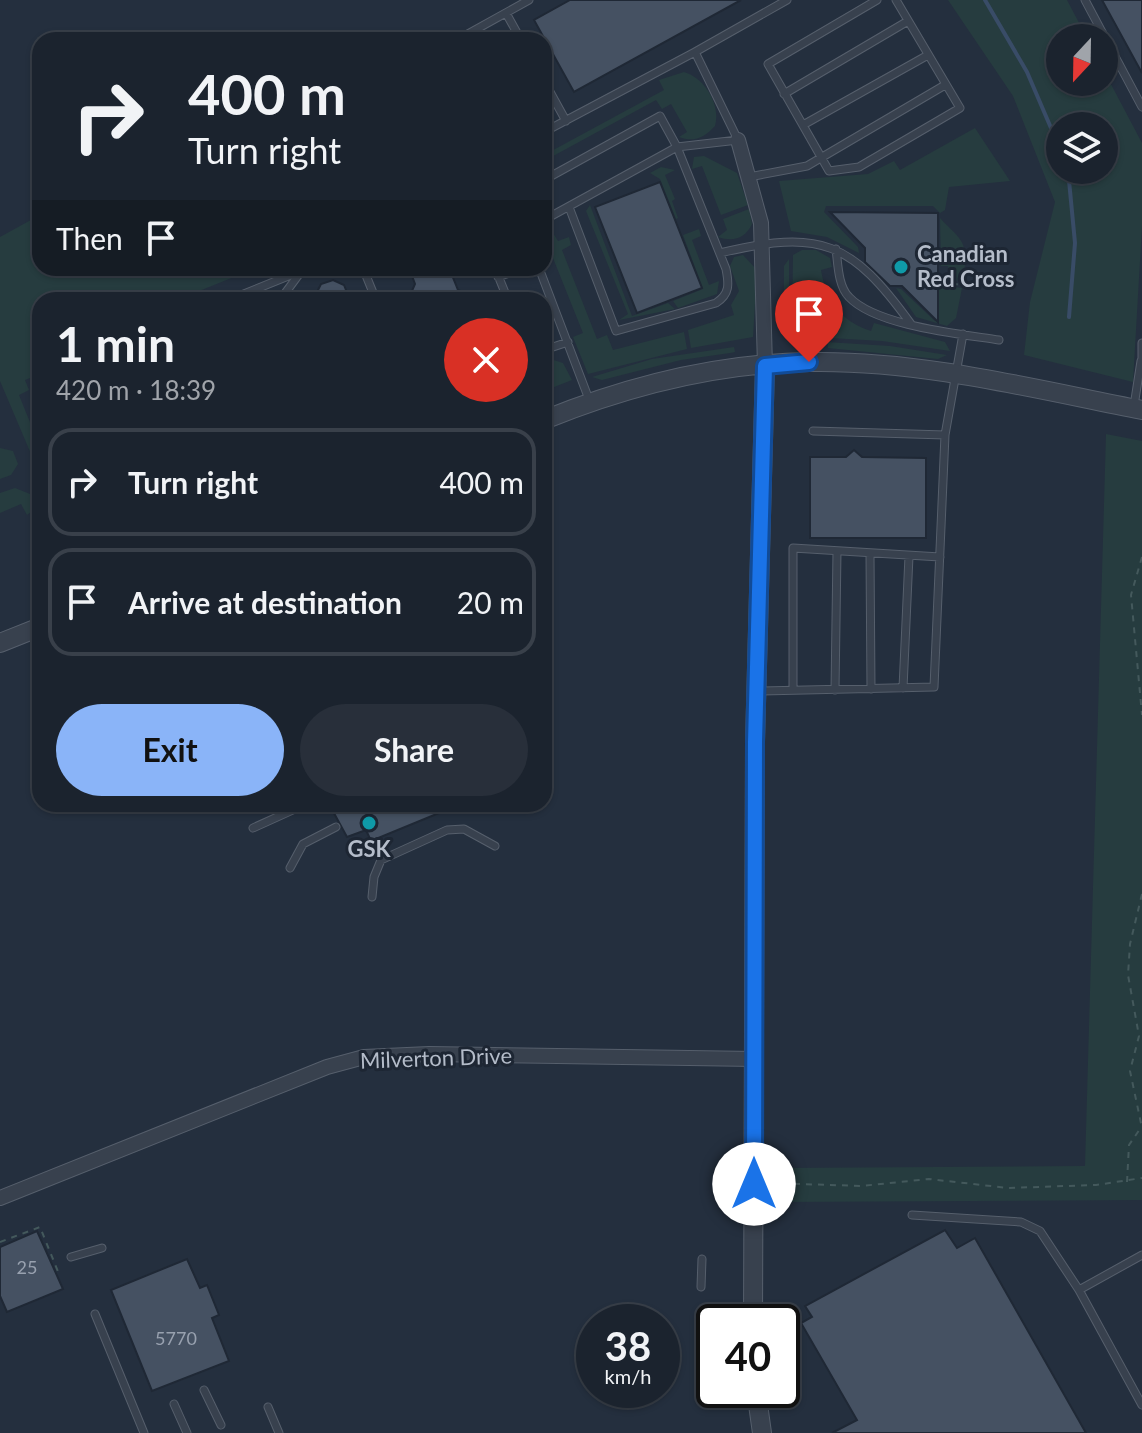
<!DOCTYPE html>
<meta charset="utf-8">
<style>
body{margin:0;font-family:Lato,sans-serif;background:#282f3a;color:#f1f3f6;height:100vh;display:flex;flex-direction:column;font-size:30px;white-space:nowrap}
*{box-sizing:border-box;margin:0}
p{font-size:26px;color:#a0a4aa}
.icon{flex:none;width:44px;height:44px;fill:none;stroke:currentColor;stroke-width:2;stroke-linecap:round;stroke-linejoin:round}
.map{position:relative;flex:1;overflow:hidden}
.drawer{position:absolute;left:32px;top:292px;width:520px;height:520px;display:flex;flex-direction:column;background:#1b232e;border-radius:24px;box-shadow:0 2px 6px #0004,0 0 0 2px #39404a}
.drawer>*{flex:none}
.guide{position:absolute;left:32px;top:32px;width:520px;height:244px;border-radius:24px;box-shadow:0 2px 6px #0004,0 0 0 2px #39404a;background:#1b232e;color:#f1f3f6;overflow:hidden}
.needle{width:52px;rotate:202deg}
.buttons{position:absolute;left:1046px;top:24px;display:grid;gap:16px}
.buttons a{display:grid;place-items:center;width:72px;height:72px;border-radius:50%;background:#1b232e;box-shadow:0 2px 6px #0004,0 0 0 2px #39404a;font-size:40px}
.speed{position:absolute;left:576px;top:1304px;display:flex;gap:16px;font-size:40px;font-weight:700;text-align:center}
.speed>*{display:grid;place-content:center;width:104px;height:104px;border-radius:50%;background:#1b232e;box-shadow:0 2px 6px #0004,0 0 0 2px #39404a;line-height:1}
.speed small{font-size:20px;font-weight:400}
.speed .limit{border:4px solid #111;border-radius:12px;background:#fff;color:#111}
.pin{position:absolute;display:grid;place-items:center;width:68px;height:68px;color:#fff;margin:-82px -34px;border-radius:50% 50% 50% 0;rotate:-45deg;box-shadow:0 0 8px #0007}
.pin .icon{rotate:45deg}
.me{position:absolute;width:88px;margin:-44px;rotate:0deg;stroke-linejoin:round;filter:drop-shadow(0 0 6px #0008)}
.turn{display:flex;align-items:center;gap:28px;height:168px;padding:0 24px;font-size:36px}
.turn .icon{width:104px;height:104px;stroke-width:2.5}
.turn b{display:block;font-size:56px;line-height:68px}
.then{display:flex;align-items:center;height:76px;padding:0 24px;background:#0003;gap:16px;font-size:30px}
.round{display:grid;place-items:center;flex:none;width:84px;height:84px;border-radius:42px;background:#282f3a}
.head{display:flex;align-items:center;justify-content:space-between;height:136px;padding:0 24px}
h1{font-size:48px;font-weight:700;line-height:60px}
.cta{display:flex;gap:16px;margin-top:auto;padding:16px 24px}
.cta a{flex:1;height:92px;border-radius:48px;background:#8ab4f8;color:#111;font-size:32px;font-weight:700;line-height:92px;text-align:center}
.cta a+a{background:#282f3a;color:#f1f3f6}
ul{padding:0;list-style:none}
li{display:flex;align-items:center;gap:24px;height:108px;margin:0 16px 12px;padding:0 8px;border:4px solid #39404a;border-radius:24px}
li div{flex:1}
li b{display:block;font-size:30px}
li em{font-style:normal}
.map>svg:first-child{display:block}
</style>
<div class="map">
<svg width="1142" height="1433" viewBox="0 0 1142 1433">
<rect width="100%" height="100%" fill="#242f3e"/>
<path fill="#263c3f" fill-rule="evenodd" d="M 948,0 L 1067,0 L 1087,38 L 1060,38 L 1060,82 L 1104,82 L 1104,71 L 1142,143 L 1142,226 L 1133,382 L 1024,355 L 1030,302 L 1055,202 L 1013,96 ZM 1060,126 L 1104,126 L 1104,170 L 1060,170 Z
M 684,72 C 705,78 721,105 715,126 C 705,137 694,143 679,137 L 687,132 L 671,104 L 662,109 L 656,100 L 544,161 L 544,155 L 664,90 L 659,80 Z
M 975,128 L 1010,181 L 949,187 L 945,210 L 940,213 L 933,206 L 826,206 L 824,212 L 858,247 L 859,253 L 827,237 L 791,231 L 779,181 L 868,174 L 894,161 L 900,170 Z
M 704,156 L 737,173 L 748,205 L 721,215 L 702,166 L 692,169 L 694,157 Z
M 661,167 L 675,170 L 665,175 L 675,199 L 672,201 L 678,218 L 676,219 L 660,179 L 650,173 Z
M 590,205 L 632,316 L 668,303 L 675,309 L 619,320 L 628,314 L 586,211 Z
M 749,209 L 752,224 C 745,239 733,242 718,237 L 727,230 L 723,219 Z
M 40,215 L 40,268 L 256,268 L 177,300 L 40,300 L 40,374 L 25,380 L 29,390 L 19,395 L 40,447 L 37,468 L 0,381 L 0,237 Z
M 940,218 C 959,239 969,239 964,274 L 959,273 L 957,281 L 949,279 L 948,266 L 941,266 Z
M 550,228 L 558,241 L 569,237 L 571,245 L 562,250 L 597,339 L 607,335 L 613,350 L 684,332 L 687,349 L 588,374 L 573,337 L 583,333 L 547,243 L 544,244 L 544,231 Z
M 699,229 L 701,236 L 692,240 L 709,285 L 719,281 L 717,294 L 678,308 L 673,301 L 703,289 L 683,235 Z
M 802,250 L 816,250 L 830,258 L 832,267 L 821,270 C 826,300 840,321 871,331 L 874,323 L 945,342 L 950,351 L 882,341 L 796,336 L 792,329 L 793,255 Z
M 743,255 L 757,270 L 753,337 L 691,348 L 688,330 L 734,315 L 731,305 L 739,291 L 730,266 L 734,257 Z
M 789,259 L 789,332 L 784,323 L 784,266 Z
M 939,285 L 962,288 L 956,318 L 947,326 L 916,317 L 896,288 L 901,289 L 935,321 L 939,319 Z
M 810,341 L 890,346 L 947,355 L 938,359 L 828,348 L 828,344 L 809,344 Z
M 734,347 L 735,352 L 730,353 L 681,360 L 602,380 L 592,377 L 652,359 Z
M 544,357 L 563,363 L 572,380 L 544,391 Z
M 1106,434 L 1142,441 L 1142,1200 L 779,1202 L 779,1168 L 1085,1166 Z
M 0,448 L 13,451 L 18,464 L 11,475 L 0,479 Z
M 15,488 L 30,494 L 36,508 L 27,515 L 21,504 L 0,513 L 0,493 Z"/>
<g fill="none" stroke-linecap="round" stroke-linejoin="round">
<path stroke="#394c67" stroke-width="4" d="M 985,0 L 1027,72 L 1060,149
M 1068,170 L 1075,243 L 1069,317"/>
</g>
<path fill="#455162" stroke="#1f2835" stroke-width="2" d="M 570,0 L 741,0 L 574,92 L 534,20 Z
M 1102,0 L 1142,0 L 1142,73 Z
M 660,182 L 702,288 L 637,313 L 595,207 Z
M 830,212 L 938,213 L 938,322 L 902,286 L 890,286 L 865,262 L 865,248 Z
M 409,268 L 455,268 L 452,275 L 458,290 L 482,300 L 408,300 L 415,284 Z
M 333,280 L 344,285 L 350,300 L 313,300 L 321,284 Z
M 854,450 L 862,457 L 926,458 L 926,538 L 810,538 L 810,457 L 846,457 Z
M 329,804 L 461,804 L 371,841 L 366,830 L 347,837 Z
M 945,1230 L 957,1248 L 975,1238 L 1086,1433 L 832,1433 L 857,1420 L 801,1323 L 812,1317 L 805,1306 Z
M 37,1231 L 63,1289 L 7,1312 L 0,1296 L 0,1247 Z
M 187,1259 L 200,1288 L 207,1285 L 219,1315 L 212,1318 L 229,1361 L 152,1391 L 111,1290 Z"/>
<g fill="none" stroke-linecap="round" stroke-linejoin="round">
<defs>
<path id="service" d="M 877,0 L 768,64 L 829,171 L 859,167 L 960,108 L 896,0
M 1085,0 L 1142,107
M 506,13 L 521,40
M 457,40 L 529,0
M 695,52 L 787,0
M 544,81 L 566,121
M 784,94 L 908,21
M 803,125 L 928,55
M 544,132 L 695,52 L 738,140 L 677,147 L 726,269 C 729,284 730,294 716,303 L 616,331 L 569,207
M 749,177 L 807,166 L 945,85
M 544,180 L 660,116 L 677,147 L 544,220
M 836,249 C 838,264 838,286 849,297 C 876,326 961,334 999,340
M 720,253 C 821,229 851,241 911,324
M 363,268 L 376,300
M 495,268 L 508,300
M 539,268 L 590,402
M 498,277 L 524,268
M 229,300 L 308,268
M 280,300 L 300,273
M 1142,343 L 1142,361
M 544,350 L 568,342
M 40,396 L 40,403
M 1134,406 L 1141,361
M 813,431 L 945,435
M 870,555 L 871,689
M 903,688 L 909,556
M 793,690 L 793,548 L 940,557
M 835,690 L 837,551
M 758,691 L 934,687 L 945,435 L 963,334
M 253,828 L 306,804
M 290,868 L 303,844 L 336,827
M 372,897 L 374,877 L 381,860 L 447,830 L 464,829 L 495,846
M 912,1215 L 1021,1222 L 1040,1231 L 1079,1290 L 1142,1405
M 71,1257 L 102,1248
M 701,1287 L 702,1259
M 1079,1290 L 1142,1255
M 95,1314 L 144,1433
M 204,1390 L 221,1425
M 174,1404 L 187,1433
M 268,1407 L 279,1433"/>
<path id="minor" d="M 738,140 L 761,223 L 765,366
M 0,1198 L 327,1067 L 364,1057 L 429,1054 L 755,1059"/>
<path id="tertiary" d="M 544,420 C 628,386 719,363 810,362 C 921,360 1034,389 1142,410
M 0,643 L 40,627
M 753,1322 L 755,742 L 765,366
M 756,1390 L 762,1433"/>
</defs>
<use href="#service" stroke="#565f6c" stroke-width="9"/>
<use href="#minor" stroke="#565f6c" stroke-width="16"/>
<use href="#tertiary" stroke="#565f6c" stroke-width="20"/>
<path stroke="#44595c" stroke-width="2" stroke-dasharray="6 6" stroke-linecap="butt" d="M 940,281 L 971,287
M 1142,557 L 1131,595 L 1142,715
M 1142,894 L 1130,944 L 1128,975 L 1139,1036 L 1130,1071 L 1142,1128
M 1127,1182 L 1129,1145 L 1142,1126
M 770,1183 L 861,1186 L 929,1179 L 1008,1188 L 1096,1185 L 1142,1178
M 0,1242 L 40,1227 L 59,1274"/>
<use href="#service" stroke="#38414e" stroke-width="7"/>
<use href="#minor" stroke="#38414e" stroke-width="14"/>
<use href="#tertiary" stroke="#38414e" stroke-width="18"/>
</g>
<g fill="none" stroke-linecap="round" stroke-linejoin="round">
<defs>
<path id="route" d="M 754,1184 L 755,742 L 765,366 L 809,362"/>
</defs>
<use href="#route" stroke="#114b97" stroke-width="20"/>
<use href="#route" stroke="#1a73e8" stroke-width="14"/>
</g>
<g fill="#0f9aa8" stroke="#1d2633" stroke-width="3">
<circle cx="901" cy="267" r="8"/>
<circle cx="369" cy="823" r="8"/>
</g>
<g text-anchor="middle" stroke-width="6" stroke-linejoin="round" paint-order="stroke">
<g font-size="18" fill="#98a1af">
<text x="27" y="1274">25</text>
<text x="176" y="1345">5770</text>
</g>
<g font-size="22" font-weight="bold" fill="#b4bcc9" stroke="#1d2633" text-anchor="start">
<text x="917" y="262">Canadian<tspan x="917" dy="25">Red Cross</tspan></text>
<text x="369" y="857" text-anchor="middle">GSK</text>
</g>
<g font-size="22" fill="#b4bcc9" stroke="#1d2633">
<text transform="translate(436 1058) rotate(-2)" y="8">Milverton Drive</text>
</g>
</g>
</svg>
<div class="buttons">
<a><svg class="needle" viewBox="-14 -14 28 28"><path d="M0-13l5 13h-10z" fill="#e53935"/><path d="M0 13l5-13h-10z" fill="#a0a4aa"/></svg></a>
<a><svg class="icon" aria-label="layers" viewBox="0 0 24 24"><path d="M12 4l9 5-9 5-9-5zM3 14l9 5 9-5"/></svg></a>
</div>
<div class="speed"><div>38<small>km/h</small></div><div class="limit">40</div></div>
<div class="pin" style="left:809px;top:362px;background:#d93025"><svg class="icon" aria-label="arrive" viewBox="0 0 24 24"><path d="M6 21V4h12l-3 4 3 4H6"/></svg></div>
<svg class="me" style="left:754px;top:1184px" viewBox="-20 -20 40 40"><circle r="19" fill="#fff"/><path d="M0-13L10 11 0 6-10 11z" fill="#1a73e8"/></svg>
<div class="guide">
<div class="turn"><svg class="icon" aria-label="right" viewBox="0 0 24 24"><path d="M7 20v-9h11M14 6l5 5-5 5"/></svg><div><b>400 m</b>Turn right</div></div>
<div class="then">Then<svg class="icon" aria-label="arrive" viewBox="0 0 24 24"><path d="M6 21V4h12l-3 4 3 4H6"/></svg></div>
</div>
<section class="drawer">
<div class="head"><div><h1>1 min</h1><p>420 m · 18:39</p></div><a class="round" style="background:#d93025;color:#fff"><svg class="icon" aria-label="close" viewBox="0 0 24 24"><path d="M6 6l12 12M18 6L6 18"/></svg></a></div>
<ul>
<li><svg class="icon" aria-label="right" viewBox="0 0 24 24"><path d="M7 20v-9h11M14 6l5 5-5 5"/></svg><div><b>Turn right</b></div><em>400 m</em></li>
<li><svg class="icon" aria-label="arrive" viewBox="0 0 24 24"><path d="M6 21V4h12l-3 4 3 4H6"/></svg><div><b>Arrive at destination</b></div><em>20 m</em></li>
</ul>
<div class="cta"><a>Exit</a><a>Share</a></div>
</section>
</div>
